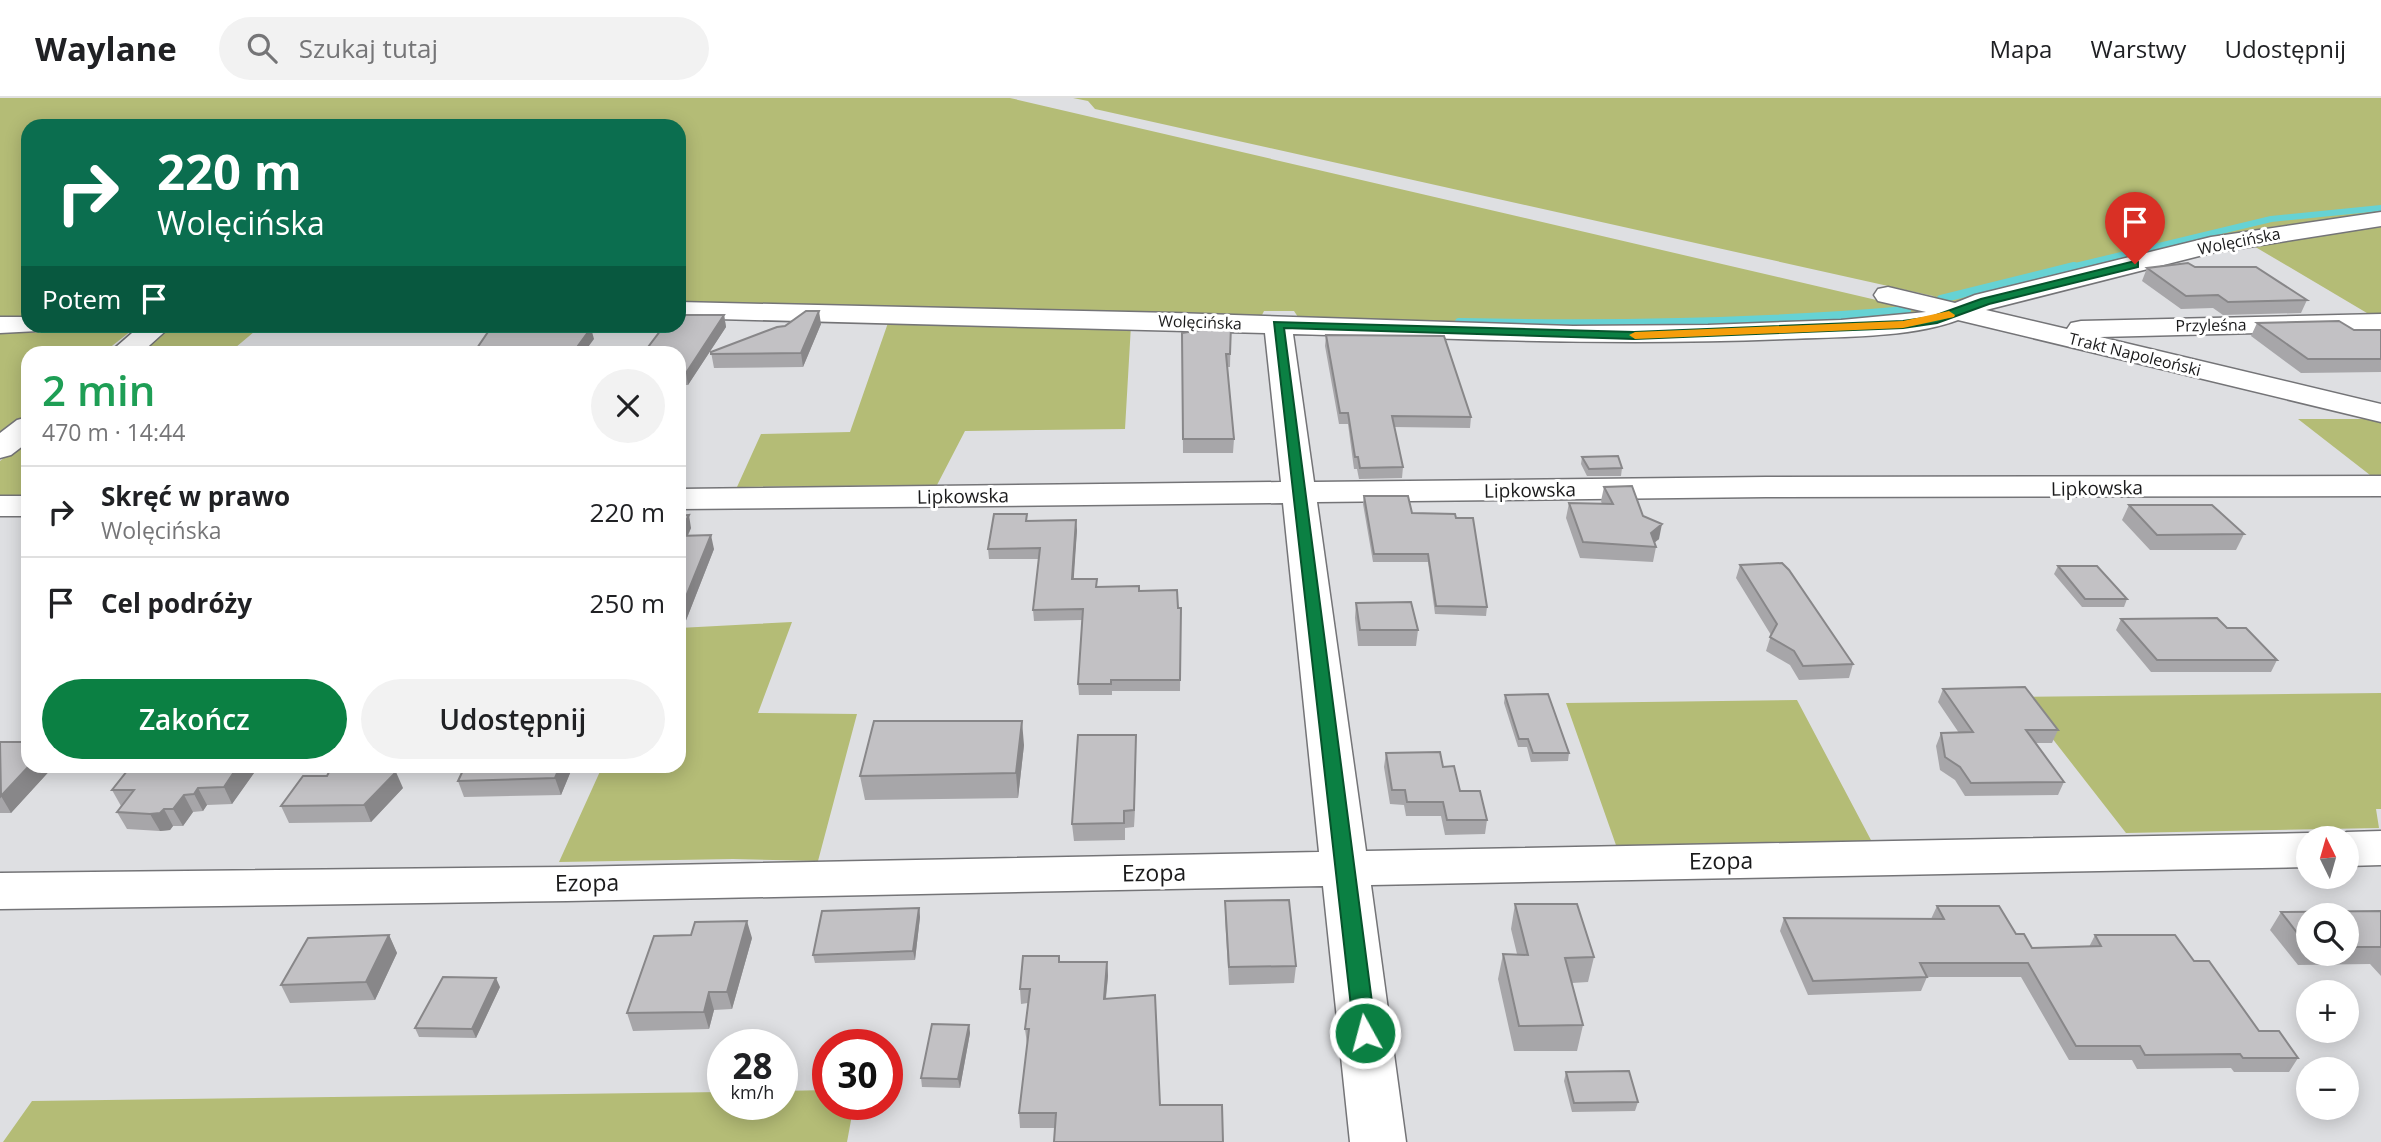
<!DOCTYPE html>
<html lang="pl">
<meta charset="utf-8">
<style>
body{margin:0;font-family:"Open Sans",sans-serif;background:#f2f2f2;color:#202124;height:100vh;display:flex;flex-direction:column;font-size:26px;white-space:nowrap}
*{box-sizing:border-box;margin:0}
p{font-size:23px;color:#757577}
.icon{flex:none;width:38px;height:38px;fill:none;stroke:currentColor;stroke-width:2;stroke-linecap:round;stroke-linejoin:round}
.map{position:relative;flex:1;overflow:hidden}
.drawer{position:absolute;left:21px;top:248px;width:665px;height:427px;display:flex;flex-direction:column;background:#fff;border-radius:21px;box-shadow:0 4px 18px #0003}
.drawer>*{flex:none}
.hud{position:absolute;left:21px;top:21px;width:665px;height:214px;border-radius:21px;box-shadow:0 4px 18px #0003;background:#0b6e4f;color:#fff;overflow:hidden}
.needle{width:46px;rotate:355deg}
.controls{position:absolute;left:2296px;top:728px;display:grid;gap:14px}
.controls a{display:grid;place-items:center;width:63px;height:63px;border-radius:50%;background:#fff;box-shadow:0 4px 18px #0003;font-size:35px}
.speed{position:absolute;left:707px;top:931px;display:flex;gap:14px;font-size:35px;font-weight:700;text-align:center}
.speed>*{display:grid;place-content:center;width:91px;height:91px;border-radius:50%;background:#fff;box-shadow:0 4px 18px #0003;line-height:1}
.speed small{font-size:18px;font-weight:400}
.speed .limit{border:10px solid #d22;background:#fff;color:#111}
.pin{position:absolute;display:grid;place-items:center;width:60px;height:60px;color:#fff;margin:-72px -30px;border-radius:50% 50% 50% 0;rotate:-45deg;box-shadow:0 0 7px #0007}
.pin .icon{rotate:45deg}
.me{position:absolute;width:77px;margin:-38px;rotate:353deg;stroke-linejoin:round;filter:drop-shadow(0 0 5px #0008)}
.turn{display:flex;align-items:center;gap:24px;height:147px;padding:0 21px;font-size:32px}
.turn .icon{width:91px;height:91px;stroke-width:2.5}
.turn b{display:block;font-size:49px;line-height:60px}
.then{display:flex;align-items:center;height:66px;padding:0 21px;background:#0003;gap:14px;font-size:26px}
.round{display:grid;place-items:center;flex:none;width:74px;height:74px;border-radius:37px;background:#f2f2f2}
.head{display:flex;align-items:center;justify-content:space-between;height:119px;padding:0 21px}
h1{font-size:42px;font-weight:600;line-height:52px;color:#1e9e55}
.action{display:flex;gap:14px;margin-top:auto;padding:14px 21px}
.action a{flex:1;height:80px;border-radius:42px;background:#0b8043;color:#fff;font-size:28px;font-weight:600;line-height:80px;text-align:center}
.action a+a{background:#f2f2f2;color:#202124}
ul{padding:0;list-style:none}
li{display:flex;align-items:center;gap:21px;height:91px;padding:0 21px;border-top:2px solid #e0e0e0}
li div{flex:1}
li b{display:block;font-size:26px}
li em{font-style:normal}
header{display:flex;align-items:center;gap:42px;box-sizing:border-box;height:98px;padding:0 35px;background:#fff;border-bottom:2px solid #e0e0e0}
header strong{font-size:33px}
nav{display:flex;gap:38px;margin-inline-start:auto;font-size:24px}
.search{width:490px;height:63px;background:#f2f2f2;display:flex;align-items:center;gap:18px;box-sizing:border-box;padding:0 24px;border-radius:38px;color:#757577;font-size:26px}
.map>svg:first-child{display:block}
</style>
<header>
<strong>Waylane</strong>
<div class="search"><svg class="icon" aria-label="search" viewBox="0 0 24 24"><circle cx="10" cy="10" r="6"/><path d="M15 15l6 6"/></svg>Szukaj tutaj</div>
<nav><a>Mapa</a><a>Warstwy</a><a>Udostępnij</a></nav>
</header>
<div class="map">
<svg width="2381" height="1044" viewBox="0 0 2381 1044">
<rect width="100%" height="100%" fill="#dedfe2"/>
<path fill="#b4bc76" d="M 0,0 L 1010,0 L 1932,215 L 1902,223 L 1632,234 L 1300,222 L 1294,213 L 1264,213 L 1260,221 L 679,207 L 679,28 L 28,28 L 28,221 L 0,222 Z
M 1073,0 L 2381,0 L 2381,117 L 2271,129 L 1957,208 L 1933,198 L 1095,11 L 1088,3 Z
M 2381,129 L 2381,218 L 2372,218 L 2252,147 L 2295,137 Z
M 889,222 L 1131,227 L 1125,331 L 965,333 L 937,387 L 737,389 L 761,336 L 850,334 Z
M 261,228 L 229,255 L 139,256 L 171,229 Z
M 131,233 L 103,255 L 28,256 L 28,316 L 0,339 L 0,235 Z
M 2298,321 L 2381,321 L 2381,377 L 2370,377 Z
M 25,343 L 28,343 L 28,397 L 0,397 L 0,363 Z
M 792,524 L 758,615 L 857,616 L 818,763 L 733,761 L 559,764 L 602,669 L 679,668 L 679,530 Z
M 2381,595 L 2381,711 L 2376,711 L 2379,730 L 2126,735 L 2020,599 Z
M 1797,602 L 1872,744 L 1617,750 L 1566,605 Z
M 828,992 L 828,1006 L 854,1006 L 847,1044 L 3,1044 L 32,1003 L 723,994 L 723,1006 L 782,1006 L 782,993 Z"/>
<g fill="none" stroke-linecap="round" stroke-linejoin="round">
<path stroke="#66d2d4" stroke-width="6" d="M 2067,170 L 2271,121 L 2381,110"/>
<path stroke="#66d2d4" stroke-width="8" d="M 1941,201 L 2074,168
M 1459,224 C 1609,227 1758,225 1907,212"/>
<defs>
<path id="minor" d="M 2381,114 L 2381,128 L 2211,155 L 1986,212 L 2067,231 L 2071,225 L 2081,223 L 2381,216 L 2381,232 L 2100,239 L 2381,306 L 2381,324 L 1958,222 C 1910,240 1838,239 1785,241 C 1621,248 1458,241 1293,236 L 1314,384 L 1766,379 L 2381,378 L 2381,398 L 1766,399 L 1317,404 L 1366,753 L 2308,735 L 2324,740 L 2308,740 L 2308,769 L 1371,787 L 1406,1044 L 1350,1044 L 1323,788 L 567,803 L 0,811 L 0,775 L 567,769 L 1319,754 L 1283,405 L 679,411 L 679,391 L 1281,384 L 1265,235 L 679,220 L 679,204 L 1174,215 L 1573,228 L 1708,227 L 1841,222 L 1926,214 L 1878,203 L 1874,197 L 1878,191 L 1888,189 L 1955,205 L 1975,197 L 2211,139 Z
M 0,219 L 28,219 L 28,228 L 42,228 L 38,233 L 0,235 Z
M 140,228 L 171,228 L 140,256 L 108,256 Z
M 28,319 L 28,344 L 11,357 L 0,360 L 0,335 L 17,322 Z
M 0,398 L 28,398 L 28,418 L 0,418 Z
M 2381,733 L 2381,767 L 2347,768 L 2347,740 L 2330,740 L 2347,734 Z"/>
</defs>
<use href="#minor" stroke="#747477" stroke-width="3"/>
<use href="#minor" fill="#fff" fill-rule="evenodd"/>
</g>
<path fill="#a7a6a9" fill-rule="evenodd" d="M 2195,169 L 2307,202 L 2301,215 L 2223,217 L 2213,210 L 2181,211 L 2142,183 L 2147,170 Z
M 724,217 L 726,229 L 688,287 L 683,287 L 679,295 L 679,256 Z
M 2257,225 L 2354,232 L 2381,232 L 2381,274 L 2301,275 L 2251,238 Z
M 821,226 L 803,269 L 714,270 L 711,254 L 785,228 Z
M 1231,227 L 1230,269 L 1227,269 L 1234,341 L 1233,355 L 1183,355 L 1182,235 Z
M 1326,237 L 1471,319 L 1470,330 L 1394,329 L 1403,369 L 1402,380 L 1359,381 L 1357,371 L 1354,371 L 1348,326 L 1339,326 L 1325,248 Z
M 1582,359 L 1622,370 L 1621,378 L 1587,378 L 1581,366 Z
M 1604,389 L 1643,418 L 1659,441 L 1654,445 L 1656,449 L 1653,464 L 1580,460 L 1566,420 L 1569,405 L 1602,406 L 1601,403 Z
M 1364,398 L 1412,415 L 1456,420 L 1487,509 L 1486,518 L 1435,516 L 1428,464 L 1373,464 L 1363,406 Z
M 2129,407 L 2244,436 L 2236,452 L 2150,452 L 2122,422 Z
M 679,418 L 691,430 L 688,438 L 714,451 L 685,525 L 679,525 Z
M 1028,423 L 1077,432 L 1073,481 L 1097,481 L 1097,489 L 1139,493 L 1178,510 L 1181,510 L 1180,593 L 1112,593 L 1112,597 L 1079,597 L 1078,586 L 1082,522 L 1034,523 L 1033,512 L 1039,461 L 989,461 L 988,451 Z
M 1740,467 L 1853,566 L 1849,580 L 1799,582 L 1790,567 L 1766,553 L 1771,537 L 1736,480 Z
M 2058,468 L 2127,501 L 2124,509 L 2082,509 L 2054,476 Z
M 1356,505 L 1418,532 L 1416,548 L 1358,548 L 1355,520 Z
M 2121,521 L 2227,530 L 2277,562 L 2271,574 L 2151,574 L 2116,532 Z
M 1943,591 L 2058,632 L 2052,645 L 2035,645 L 2064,684 L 2058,697 L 1965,698 L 1955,682 L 1940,672 L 1936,648 L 1941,635 L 1959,635 L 1938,604 Z
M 1505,597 L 1569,655 L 1568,663 L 1531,664 L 1527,649 L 1518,649 L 1504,605 Z
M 0,644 L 28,668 L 54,668 L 11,715 L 0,715 Z
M 1024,647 L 1018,700 L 865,702 L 860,678 Z
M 1136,653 L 1134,729 L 1125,730 L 1125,742 L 1074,743 L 1072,726 Z
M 1386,655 L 1443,669 L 1460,693 L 1487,722 L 1485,736 L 1445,737 L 1441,718 L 1406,718 L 1404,707 L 1390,706 L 1384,669 Z
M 573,668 L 561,697 L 464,699 L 458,683 Z
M 254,675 L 232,706 L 207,707 L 203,713 L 193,714 L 183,728 L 173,728 L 170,732 L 160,733 L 127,731 L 117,714 L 121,708 L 112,692 Z
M 403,690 L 371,724 L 289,725 L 281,708 Z
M 1225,803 L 1296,868 L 1294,885 L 1229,887 L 1225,820 Z
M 1515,806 L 1594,859 L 1588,884 L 1572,885 L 1583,927 L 1577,953 L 1514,953 L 1498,881 L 1503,856 L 1517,856 L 1511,831 Z
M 1937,808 L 2016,836 L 2032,850 L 2089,849 L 2095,837 L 2194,863 L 2259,933 L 2298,960 L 2289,974 L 2234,974 L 2231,970 L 2137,971 L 2132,962 L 2069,962 L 2021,879 L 1927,879 L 1921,893 L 1808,897 L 1780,833 L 1784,820 L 1931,821 Z
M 919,810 L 920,819 L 915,862 L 815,865 L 813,857 Z
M 2381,813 L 2381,878 L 2370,866 L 2298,867 L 2270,832 L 2281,814 ZM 2308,817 L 2347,817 L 2347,856 L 2308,856 Z
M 389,837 L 397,855 L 375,902 L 290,905 L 281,887 Z
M 752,840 L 732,911 L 714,912 L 709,931 L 633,933 L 627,915 Z
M 1060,864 L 1107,864 L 1108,878 L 1106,901 L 1055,1030 L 1020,1030 L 1019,1015 L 1027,946 L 1025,931 L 1028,905 L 1021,906 L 1020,891 Z
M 500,889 L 476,940 L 419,939 L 415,930 Z
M 969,927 L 970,935 L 960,990 L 922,989 L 921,980 Z
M 1566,974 L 1638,1004 L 1635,1013 L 1572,1014 L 1564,983 Z"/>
<path fill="#888789" d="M 819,213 L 821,226 L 803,269 L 801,255 Z
M 724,217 L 726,229 L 688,287 L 686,275 Z
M 591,230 L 594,241 L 583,256 L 572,256 Z
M 680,275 L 683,287 L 679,295 L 679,277 Z
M 689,417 L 691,430 L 679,455 L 679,436 Z
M 1076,422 L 1077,432 L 1073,492 L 1072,481 Z
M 1662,426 L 1659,441 L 1650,448 L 1651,435 Z
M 711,437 L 714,451 L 685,525 L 681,511 Z
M 1022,623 L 1024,647 L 1018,700 L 1016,675 Z
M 1136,637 L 1136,653 L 1134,729 L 1134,712 Z
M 29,668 L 54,668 L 11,715 L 1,698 Z
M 238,668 L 251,668 L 254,675 L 232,706 L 224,689 Z
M 560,668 L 573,668 L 561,697 L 555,680 Z
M 396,674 L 403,690 L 371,724 L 364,707 Z
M 198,690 L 207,707 L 203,713 L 194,696 Z
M 184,697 L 193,714 L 183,728 L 173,711 Z
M 164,711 L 173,728 L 170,732 L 160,733 L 150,716 Z
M 919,810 L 920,819 L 915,862 L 913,853 Z
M 747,823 L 752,840 L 732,911 L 727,894 Z
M 389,837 L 397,855 L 375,902 L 366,884 Z
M 1107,864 L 1108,878 L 1104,915 L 1104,901 Z
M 496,880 L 500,889 L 476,940 L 472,931 Z
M 709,894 L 714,912 L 709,931 L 704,914 Z
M 969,927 L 970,935 L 960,990 L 958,981 Z"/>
<path fill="#c2c1c4" stroke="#888789" stroke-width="2" d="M 2188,165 L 2195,169 L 2256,169 L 2307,202 L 2228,204 L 2218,197 L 2186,198 L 2147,170 Z
M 806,213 L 819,213 L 801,255 L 711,256 L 711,254 L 777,229 L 785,228 Z
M 679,217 L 724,217 L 686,275 L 680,275 L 679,277 L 679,256 L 613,256 L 614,254 L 645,253 L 664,228 L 679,228 Z
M 2339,223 L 2354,232 L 2381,232 L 2381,261 L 2308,261 L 2257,225 Z
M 1231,227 L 1230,256 L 1226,256 L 1234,341 L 1183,341 L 1182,235 Z
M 591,230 L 572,256 L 473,256 L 490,231 Z
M 1326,237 L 1444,238 L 1471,319 L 1392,318 L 1403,369 L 1360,370 L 1358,359 L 1355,359 L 1348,315 L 1340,315 Z
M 1618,358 L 1622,370 L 1589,371 L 1582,359 Z
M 1632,388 L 1643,418 L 1662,426 L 1651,435 L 1656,449 L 1583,444 L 1569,405 L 1613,406 L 1604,389 Z
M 1364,398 L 1408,398 L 1412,415 L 1455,416 L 1456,420 L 1473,420 L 1487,509 L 1436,508 L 1428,456 L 1374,456 Z
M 2129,407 L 2212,407 L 2244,436 L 2157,437 Z
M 994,416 L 1027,416 L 1026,423 L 1076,422 L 1072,481 L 1097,481 L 1096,489 L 1139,488 L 1139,493 L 1177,492 L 1178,510 L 1181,510 L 1180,582 L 1111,582 L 1111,586 L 1078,586 L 1083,511 L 1033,512 L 1040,450 L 988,451 Z
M 689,417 L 679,436 L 679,418 Z
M 711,437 L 681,511 L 679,511 L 679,438 Z
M 1782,465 L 1789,472 L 1853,566 L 1803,568 L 1794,553 L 1770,539 L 1777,526 L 1740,467 Z
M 2058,468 L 2097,468 L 2127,501 L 2085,501 Z
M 1411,504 L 1418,532 L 1360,532 L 1356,505 Z
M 2217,520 L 2227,530 L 2246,530 L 2277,562 L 2157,562 L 2121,521 Z
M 2025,589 L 2058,632 L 2026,632 L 2064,684 L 1971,685 L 1960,669 L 1945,659 L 1941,635 L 1973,634 L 1943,591 Z
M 1548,596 L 1569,655 L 1533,655 L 1528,641 L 1519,641 L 1505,597 Z
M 874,623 L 1022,623 L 1016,675 L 860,678 Z
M 1078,637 L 1136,637 L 1134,712 L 1124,713 L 1124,725 L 1072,726 Z
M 0,644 L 28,644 L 29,668 L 1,698 Z
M 1440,654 L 1443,669 L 1454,668 L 1460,693 L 1480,693 L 1487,722 L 1447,722 L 1443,704 L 1407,704 L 1405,692 L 1392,692 L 1386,655 Z
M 131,668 L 238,668 L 224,689 L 198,690 L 194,696 L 184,697 L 173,711 L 164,711 L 160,715 L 150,716 L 117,714 L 134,692 L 112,692 Z
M 465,668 L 560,668 L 555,680 L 458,683 Z
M 329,674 L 396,674 L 364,707 L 281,708 L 303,678 L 327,678 Z
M 1289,802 L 1296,868 L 1229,869 L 1225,803 Z
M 1515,806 L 1577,806 L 1594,859 L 1565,860 L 1583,927 L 1519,928 L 1503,856 L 1528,857 Z
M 1937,808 L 1999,808 L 2016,836 L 2024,836 L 2032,850 L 2101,848 L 2095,837 L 2175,837 L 2194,863 L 2209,863 L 2259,933 L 2279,933 L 2298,960 L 2243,960 L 2240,956 L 2145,957 L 2140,948 L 2076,948 L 2028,865 L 1920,865 L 1927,879 L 1813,883 L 1784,820 L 1944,821 Z
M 919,810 L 913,853 L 813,857 L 822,813 Z
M 2381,813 L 2381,849 L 2347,849 L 2347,817 L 2308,817 L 2308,849 L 2281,814 Z
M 747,823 L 727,894 L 709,894 L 704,914 L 627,915 L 654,838 L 691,837 L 695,824 Z
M 389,837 L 366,884 L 281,887 L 308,840 Z
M 1023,858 L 1059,858 L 1059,864 L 1107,864 L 1104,901 L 1155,897 L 1160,1007 L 1222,1007 L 1223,1044 L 1054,1044 L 1056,1015 L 1019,1015 L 1029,931 L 1025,931 L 1030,891 L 1020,891 Z
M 443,879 L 496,880 L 472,931 L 415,930 Z
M 932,926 L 969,927 L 958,981 L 921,980 Z
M 1629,973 L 1638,1004 L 1574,1005 L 1566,974 Z"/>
<path fill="#0b8043" stroke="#07532c" stroke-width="2" d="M 2135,163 L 2138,164 L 2138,169 L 1989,206 L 1937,225 L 1903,230 L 1634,241 L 1284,230 L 1376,935 L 1373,941 L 1365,944 L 1357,941 L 1354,935 L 1274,224 L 1634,234 L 1903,223 L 1931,219 L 1981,201 Z"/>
<path fill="#f59e0b" d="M 1949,213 L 1955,217 L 1954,219 L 1903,230 L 1635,241 L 1629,237 L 1635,234 L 1903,223 Z"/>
<g text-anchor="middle" stroke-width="6" stroke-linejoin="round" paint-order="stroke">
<g font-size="16" fill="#1a1a1b" stroke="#fff">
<text transform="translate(2239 143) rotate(-11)" y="6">Wolęcińska</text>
<text transform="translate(1200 224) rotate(2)" y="6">Wolęcińska</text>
<text transform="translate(2211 227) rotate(-1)" y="6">Przyleśna</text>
<text transform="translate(2135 256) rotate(14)" y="6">Trakt Napoleoński</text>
</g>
<g font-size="19" fill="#1a1a1b" stroke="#fff">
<text transform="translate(2097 390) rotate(-1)" y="7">Lipkowska</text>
<text transform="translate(1530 392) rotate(-1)" y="7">Lipkowska</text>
<text transform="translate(963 398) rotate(-1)" y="7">Lipkowska</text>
</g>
<g font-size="23" fill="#1a1a1b" stroke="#fff">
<text transform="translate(1721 763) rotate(-1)" y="8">Ezopa</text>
<text transform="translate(1154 775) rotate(-1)" y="8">Ezopa</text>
<text transform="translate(587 785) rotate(-1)" y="8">Ezopa</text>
</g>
</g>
</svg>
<div class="controls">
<a><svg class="needle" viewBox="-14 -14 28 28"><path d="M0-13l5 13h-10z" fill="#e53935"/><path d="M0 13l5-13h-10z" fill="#757577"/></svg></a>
<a><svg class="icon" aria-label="search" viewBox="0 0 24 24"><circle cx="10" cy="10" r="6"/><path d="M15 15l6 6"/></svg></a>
<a>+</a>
<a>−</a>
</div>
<div class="speed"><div>28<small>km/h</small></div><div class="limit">30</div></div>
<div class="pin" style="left:2135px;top:166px;background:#d93025"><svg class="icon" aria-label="arrive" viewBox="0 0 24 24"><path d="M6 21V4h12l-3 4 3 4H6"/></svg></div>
<svg class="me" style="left:1365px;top:935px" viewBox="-20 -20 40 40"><circle r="17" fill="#0b8043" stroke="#fff" stroke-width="3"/><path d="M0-11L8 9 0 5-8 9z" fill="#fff"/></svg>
<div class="hud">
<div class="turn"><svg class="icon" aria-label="right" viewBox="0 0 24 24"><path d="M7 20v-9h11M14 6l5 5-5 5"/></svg><div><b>220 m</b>Wolęcińska</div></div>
<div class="then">Potem<svg class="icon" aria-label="arrive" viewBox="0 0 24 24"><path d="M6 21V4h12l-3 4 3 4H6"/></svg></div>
</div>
<section class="drawer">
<div class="head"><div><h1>2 min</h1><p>470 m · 14:44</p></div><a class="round"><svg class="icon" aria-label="close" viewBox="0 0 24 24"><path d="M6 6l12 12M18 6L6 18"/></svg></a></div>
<ul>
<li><svg class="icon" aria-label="right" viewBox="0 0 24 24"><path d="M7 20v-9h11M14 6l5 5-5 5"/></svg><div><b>Skręć w prawo</b><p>Wolęcińska</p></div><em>220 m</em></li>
<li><svg class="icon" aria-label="arrive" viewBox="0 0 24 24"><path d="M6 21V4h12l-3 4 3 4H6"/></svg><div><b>Cel podróży</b></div><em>250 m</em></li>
</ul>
<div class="action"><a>Zakończ</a><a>Udostępnij</a></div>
</section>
</div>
